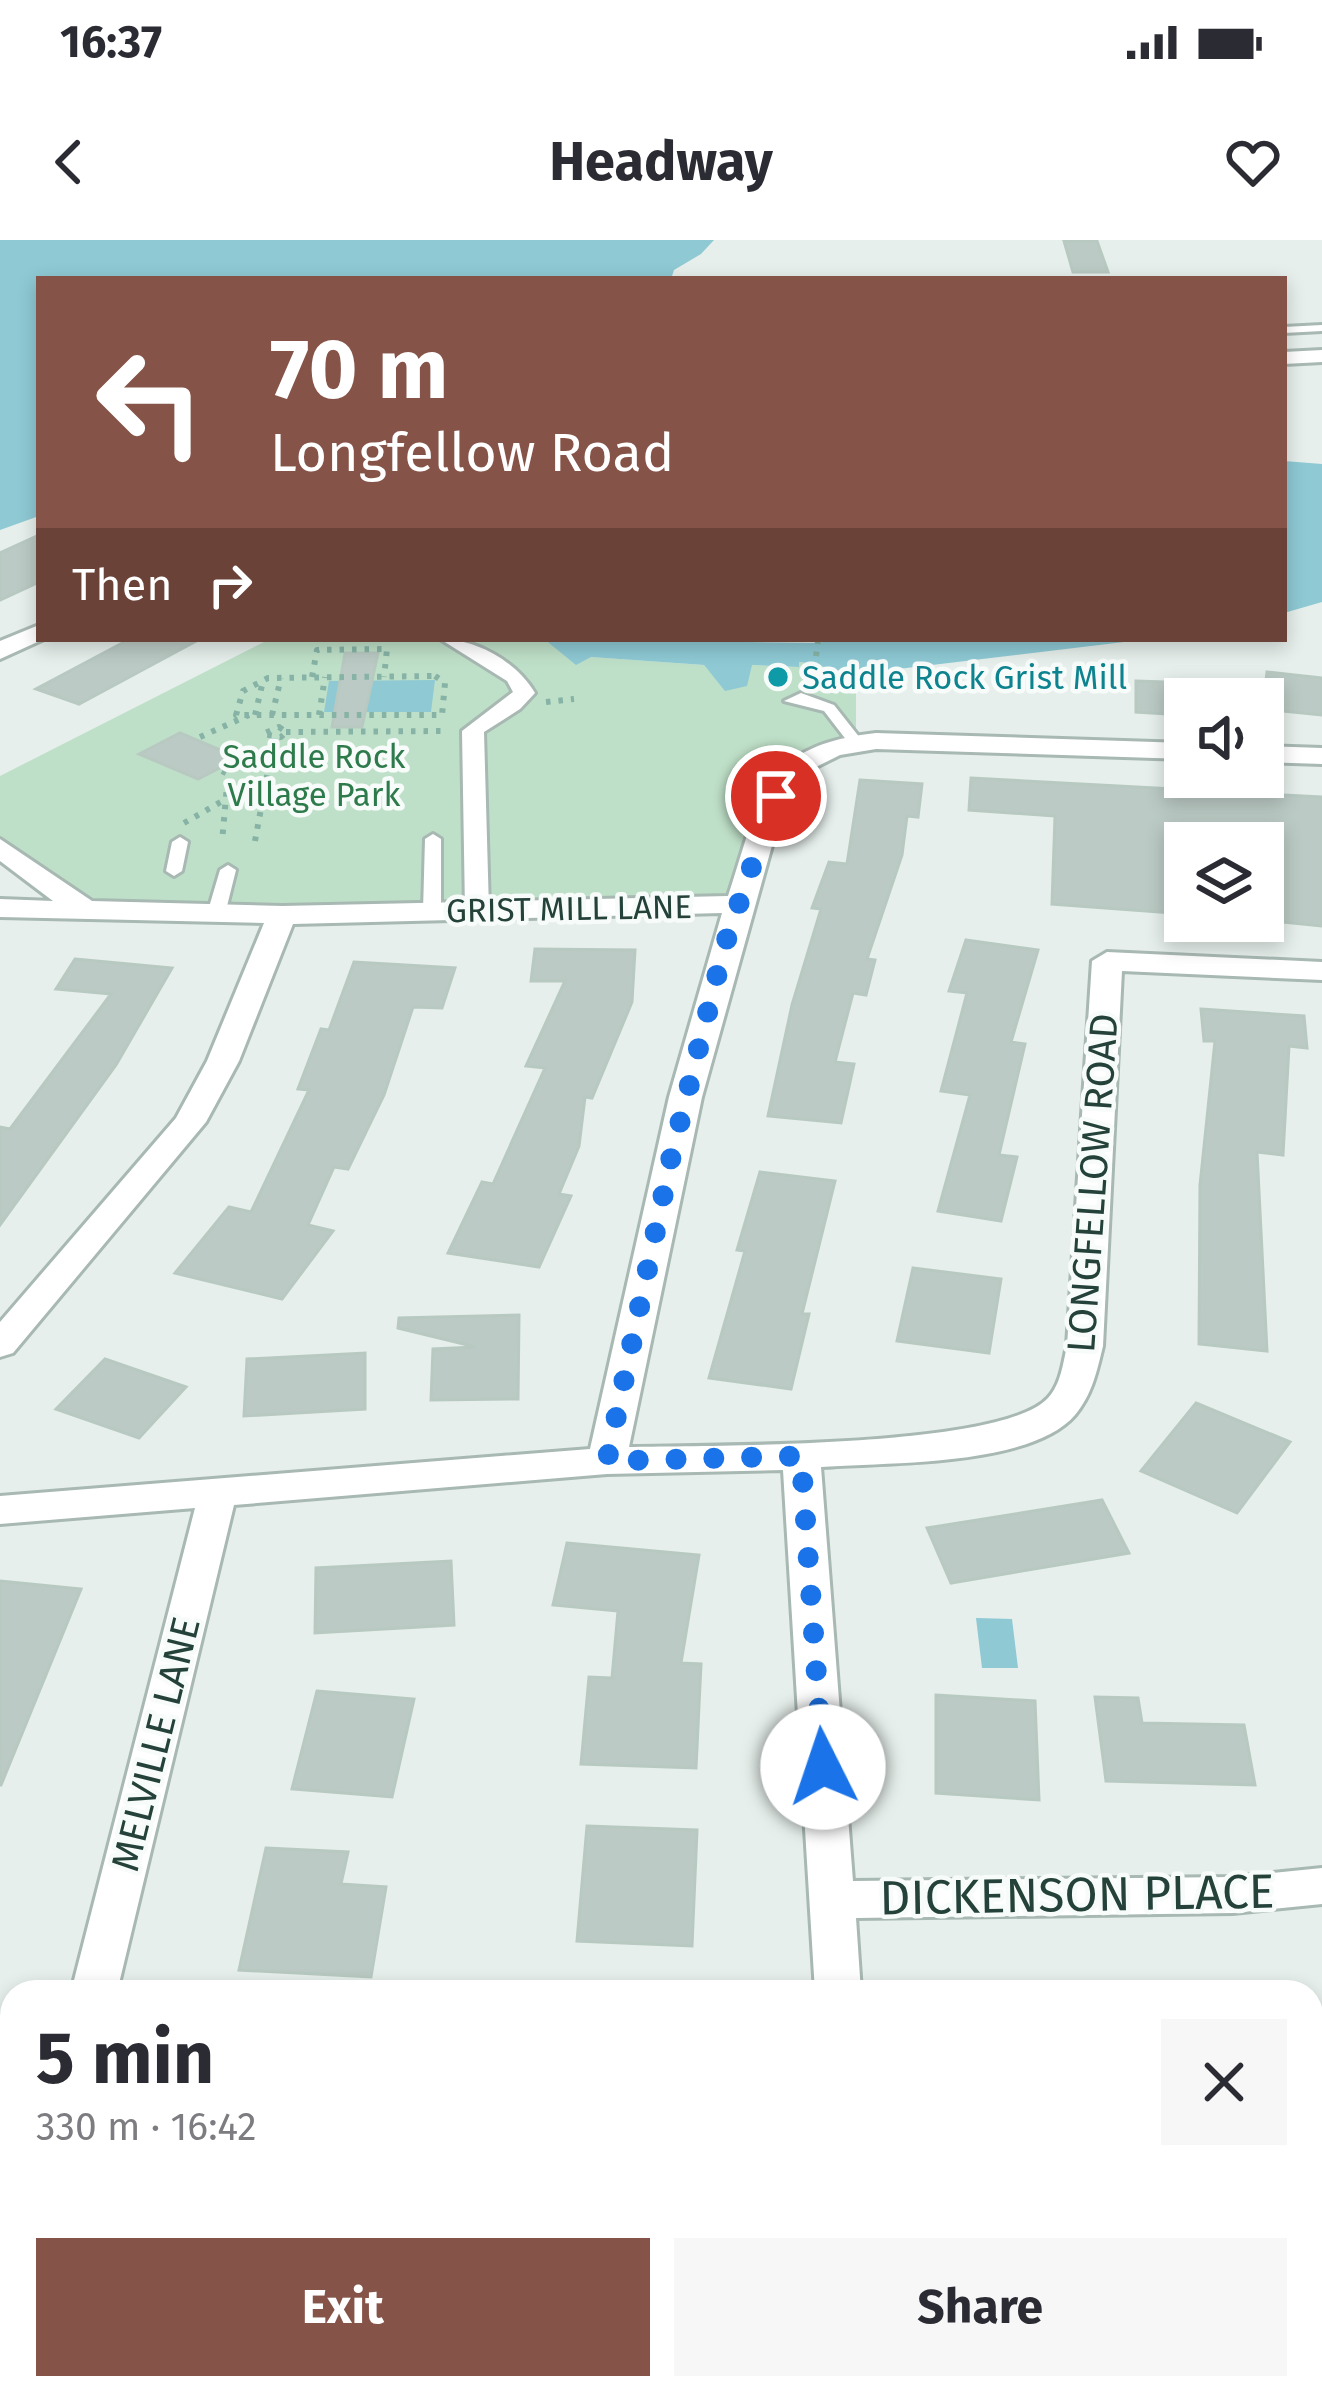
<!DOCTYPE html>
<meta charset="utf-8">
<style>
body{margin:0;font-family:"Fira Sans",sans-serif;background:#f7f7f7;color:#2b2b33;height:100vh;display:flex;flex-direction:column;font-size:45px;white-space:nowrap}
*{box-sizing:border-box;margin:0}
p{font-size:39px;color:#7c7c81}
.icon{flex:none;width:66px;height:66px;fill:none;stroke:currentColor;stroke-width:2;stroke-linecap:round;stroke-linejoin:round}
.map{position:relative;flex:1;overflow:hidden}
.details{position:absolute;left:0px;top:1740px;width:1323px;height:420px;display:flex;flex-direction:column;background:#fff;border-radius:36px 36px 0 0;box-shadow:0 6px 18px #0003}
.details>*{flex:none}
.banner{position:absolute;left:36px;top:36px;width:1251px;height:366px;border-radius:0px;box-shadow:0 6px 18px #0003;background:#855347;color:#fff;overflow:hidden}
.controls{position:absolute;left:1164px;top:438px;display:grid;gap:24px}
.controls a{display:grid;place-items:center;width:120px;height:120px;border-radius:0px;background:#fff;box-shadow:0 6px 18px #0003;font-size:60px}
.pin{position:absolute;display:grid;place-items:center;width:102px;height:102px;color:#fff;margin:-51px;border:6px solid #fff;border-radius:50%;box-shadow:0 3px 12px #0007}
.me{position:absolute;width:132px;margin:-66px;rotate:356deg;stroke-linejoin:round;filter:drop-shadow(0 0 9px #0008)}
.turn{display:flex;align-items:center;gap:42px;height:252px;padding:0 36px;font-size:54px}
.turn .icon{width:156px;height:156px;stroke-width:2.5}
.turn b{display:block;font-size:84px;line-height:102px}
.then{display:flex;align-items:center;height:114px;padding:0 36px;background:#0003;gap:24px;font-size:45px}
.round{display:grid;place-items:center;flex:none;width:126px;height:126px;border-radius:0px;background:#f7f7f7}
.head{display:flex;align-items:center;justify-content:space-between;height:204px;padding:0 36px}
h1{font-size:72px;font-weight:700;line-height:90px}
.button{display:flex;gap:24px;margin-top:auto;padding:24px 36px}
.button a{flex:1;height:138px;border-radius:0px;background:#855347;color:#fff;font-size:48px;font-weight:700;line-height:138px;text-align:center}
.button a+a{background:#f7f7f7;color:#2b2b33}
.status{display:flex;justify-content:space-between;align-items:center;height:84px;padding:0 60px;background:#fff;direction:ltr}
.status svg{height:33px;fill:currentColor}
header{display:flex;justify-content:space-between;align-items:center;height:156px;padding:0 36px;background:#fff;font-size:54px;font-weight:700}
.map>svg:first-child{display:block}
</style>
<div class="status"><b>16:37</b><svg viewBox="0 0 49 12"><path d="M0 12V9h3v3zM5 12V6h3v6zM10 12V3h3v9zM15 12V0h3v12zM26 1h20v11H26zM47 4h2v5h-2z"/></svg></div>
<header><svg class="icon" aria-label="back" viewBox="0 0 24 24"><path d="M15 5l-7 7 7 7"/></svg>Headway<svg class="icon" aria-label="heart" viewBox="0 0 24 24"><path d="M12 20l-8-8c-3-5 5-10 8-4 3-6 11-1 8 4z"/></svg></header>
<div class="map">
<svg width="1322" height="2160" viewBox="0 0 1322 2160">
<rect width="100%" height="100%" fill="#e6efeb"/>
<path fill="#bfe0c8" d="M 270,399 L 544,399 L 576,424 L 591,417 L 704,425 L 725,450 L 751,425 L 798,427 L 799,422 C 817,423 836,432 856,434 L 856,503 L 803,521 L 740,664 L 282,675 L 81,667 L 0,608 L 0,536 Z"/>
<path fill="#8ec9d4" d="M 0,0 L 714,0 L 701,14 L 674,30 L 671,39 L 39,39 L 39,276 L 0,290 Z
M 1284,221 L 1322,224 L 1322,362 L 1284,373 Z
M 544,399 L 821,403 L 823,399 L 1149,399 L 856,434 C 837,432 817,423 799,422 L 799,427 L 752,425 L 747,446 L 725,451 L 704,425 L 591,417 L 576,425 Z
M 435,440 L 431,472 L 324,472 L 329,441 Z
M 976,1378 L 1012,1379 L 1018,1428 L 982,1428 Z"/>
<path fill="#bbcac4" stroke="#b8c9c2" stroke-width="3" d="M 1064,1 L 1097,1 L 1108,32 L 1073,32 Z
M 39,295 L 39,342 L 0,360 L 0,313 Z
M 130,399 L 200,399 L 79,464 L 36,449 Z
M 345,413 L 378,413 L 362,487 L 332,487 Z
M 1267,432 L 1322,438 L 1322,475 L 1263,469 Z
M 1136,441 L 1164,442 L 1166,474 L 1136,472 Z
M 180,493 L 239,518 L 198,539 L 139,514 Z
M 971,538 L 1322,557 L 1322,686 L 1263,680 L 1263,588 L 1201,583 L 1202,591 L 1182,589 L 1185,674 L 1052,664 L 1055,576 L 969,570 Z
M 860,540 L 922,544 L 918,577 L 907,576 L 902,615 L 867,719 L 875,720 L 866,755 L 853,753 L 835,822 L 854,824 L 841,883 L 768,876 L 792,765 L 821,669 L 812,668 L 829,622 L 847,624 Z
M 966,700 L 1038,710 L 1011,802 L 1025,804 L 999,915 L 1017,917 L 1001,981 L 938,971 L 970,855 L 941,851 L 967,753 L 949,751 Z
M 535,709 L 635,710 L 632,762 L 592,858 L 585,857 L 579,906 L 559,954 L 571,956 L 539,1027 L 448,1013 L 482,942 L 493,944 L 545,828 L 526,826 L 565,741 L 531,741 Z
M 75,719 L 172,728 L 116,825 L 0,985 L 0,887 L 10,889 L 111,754 L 56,749 Z
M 354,722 L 455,728 L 442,768 L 413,767 L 384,855 L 348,929 L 334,927 L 308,985 L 333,991 L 282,1059 L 175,1033 L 229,967 L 251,972 L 309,850 L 298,849 L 321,789 L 329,790 Z
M 1201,769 L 1304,776 L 1307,808 L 1289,806 L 1283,915 L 1257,912 L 1267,1111 L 1199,1104 L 1200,945 L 1215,801 L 1204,801 Z
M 760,932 L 835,941 L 802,1074 L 809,1074 L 791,1149 L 709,1138 L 745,1011 L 737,1010 Z
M 913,1028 L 1001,1039 L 989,1113 L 897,1101 Z
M 519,1075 L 518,1159 L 431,1160 L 433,1109 L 476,1107 L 398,1088 L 399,1078 Z
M 365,1113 L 365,1169 L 244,1176 L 247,1119 Z
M 105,1119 L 186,1147 L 139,1198 L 56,1169 Z
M 1196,1163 L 1290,1202 L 1237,1273 L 1141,1231 Z
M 1102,1260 L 1129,1313 L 951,1343 L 927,1288 Z
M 567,1303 L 699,1315 L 681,1423 L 701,1424 L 696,1528 L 581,1524 L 589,1437 L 612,1438 L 618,1371 L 553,1365 Z
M 451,1321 L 454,1385 L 315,1393 L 316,1328 Z
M 0,1341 L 81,1349 L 1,1545 L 0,1545 Z
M 317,1451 L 414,1459 L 392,1557 L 292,1549 Z
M 936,1455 L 1035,1461 L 1039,1560 L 936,1553 Z
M 1095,1457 L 1138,1458 L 1142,1483 L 1244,1485 L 1255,1545 L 1106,1541 Z
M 587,1586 L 697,1590 L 692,1706 L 577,1701 Z
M 266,1608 L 348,1612 L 341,1644 L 386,1647 L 371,1737 L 239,1730 Z"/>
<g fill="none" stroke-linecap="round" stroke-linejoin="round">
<defs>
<path id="service" d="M 1322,85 L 1322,91 L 1284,93 L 1284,87 Z
M 801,453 L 834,465 L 864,503 L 861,506 L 851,506 L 824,471 L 784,461 Z
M 433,594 L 441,599 L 441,671 L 432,676 L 423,671 L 425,599 Z
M 180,597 L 188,602 L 182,631 L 174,636 L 166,631 L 172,602 Z
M 228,625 L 236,630 L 225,674 L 216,679 L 210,678 L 207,674 L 220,630 Z"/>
<path id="pedestrian" d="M 440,399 C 476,399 516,421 535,453 L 520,469 L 484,492 L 489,670 L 477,677 L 465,670 L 462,491 L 513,452 L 507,441 Z"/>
<path id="minor" d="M 1322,110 L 1322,122 L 1284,124 L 1284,112 Z
M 39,385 L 39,399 L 44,399 L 0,419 L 0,401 Z
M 876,493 L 1185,503 L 1185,519 L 876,509 L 840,515 L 810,530 L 796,546 L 778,584 L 702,857 L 629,1207 C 707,1205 1001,1209 1048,1158 C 1061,1144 1063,1123 1067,1106 L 1092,721 L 1107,712 L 1322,722 L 1322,740 L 1122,731 L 1103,1106 C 1097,1131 1092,1155 1075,1175 C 1030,1227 886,1222 821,1227 L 853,1641 L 1233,1637 L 1322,1628 L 1322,1664 L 1233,1673 L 856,1678 L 861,1752 L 815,1752 L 783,1230 L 607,1234 L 234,1265 L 117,1752 L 71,1752 L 195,1268 L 0,1284 L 0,1256 L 590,1209 L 669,857 L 722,673 L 293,684 L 239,821 L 206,882 L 13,1113 L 0,1117 L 0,1082 L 176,878 L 207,821 L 264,683 L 0,677 L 0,659 L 53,661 L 0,621 L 0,599 L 92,661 L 282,666 L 728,656 C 760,559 760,506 876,493 Z
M 1263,506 L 1322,508 L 1322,524 L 1263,522 Z
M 12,2056 L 16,2148 L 0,2154 L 0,2060 Z
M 839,2148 L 893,2148 L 894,2160 L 840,2160 Z"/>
</defs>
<use href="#service" stroke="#a8b8b2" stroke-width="6"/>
<use href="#pedestrian" stroke="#a8b8b2" stroke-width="6"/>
<use href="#minor" stroke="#a8b8b2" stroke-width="6"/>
<path stroke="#86b3a5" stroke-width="6" stroke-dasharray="4.5 8" stroke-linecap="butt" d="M 435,436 L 445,443 L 442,475 L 236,475 L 243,451 L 268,438 Z
M 312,437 L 317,410 L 387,409 L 384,437
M 813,441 L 818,401
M 546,462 L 574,459
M 255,475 L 263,441
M 272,475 L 281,438
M 319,475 L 325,437
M 279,487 L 286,492 L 281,497 L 263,494 Z
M 286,492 L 448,491
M 200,497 L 249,475
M 222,531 L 228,534 L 222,602
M 184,583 L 226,559
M 255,601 L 274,498"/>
<use href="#service" fill="#fff" fill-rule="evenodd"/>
<use href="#pedestrian" fill="#fff" fill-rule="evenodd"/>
<use href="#minor" fill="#fff" fill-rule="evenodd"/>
</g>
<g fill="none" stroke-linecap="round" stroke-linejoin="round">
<path stroke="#1a73e8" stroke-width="21" stroke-dasharray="0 37.8" d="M 776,556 L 724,707 L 671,918 L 607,1221 L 801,1216 L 823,1527"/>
</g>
<circle fill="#0f9aa8" stroke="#f7fbf9" stroke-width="4.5" cx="778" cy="437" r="12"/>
<g text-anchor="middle" stroke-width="9" stroke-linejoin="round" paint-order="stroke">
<g font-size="33" fill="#0d838f" stroke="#f7fbf9" text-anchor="start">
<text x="802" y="449">Saddle Rock Grist Mill</text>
</g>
<g font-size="33" fill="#2d7a4b" stroke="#f7fbf9">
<text x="314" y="528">Saddle Rock<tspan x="314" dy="38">Village Park</tspan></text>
</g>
<g font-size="33" fill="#24423a" stroke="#f7fbf9">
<text transform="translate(569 668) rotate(-1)" y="12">GRIST MILL LANE</text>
</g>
<g font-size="39" fill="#24423a" stroke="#f7fbf9">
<text transform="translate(1092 943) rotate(-86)" y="14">LONGFELLOW ROAD</text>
<text transform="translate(155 1504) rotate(-76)" y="14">MELVILLE LANE</text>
</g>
<g font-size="48" fill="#24423a" stroke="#f7fbf9">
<text transform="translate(1077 1654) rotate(-1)" y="17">DICKENSON PLACE</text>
</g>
</g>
</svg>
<div class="controls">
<a><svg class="icon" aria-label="sound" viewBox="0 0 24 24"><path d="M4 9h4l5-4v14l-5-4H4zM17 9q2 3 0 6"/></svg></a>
<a><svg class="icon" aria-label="layers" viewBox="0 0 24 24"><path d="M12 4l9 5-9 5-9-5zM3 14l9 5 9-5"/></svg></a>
</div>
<div class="pin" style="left:776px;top:556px;background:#d93025"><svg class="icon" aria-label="arrive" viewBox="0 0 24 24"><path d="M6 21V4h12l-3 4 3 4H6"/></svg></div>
<svg class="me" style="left:823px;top:1527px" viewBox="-20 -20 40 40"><circle r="19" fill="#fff"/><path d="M0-13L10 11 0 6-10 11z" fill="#1a73e8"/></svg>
<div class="banner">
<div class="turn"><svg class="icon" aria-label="left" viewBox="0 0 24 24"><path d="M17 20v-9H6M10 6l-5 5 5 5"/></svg><div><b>70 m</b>Longfellow Road</div></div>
<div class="then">Then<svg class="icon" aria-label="right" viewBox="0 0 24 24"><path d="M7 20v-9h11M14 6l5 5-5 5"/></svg></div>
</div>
<section class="details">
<div class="head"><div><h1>5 min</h1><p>330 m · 16:42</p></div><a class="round"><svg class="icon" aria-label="close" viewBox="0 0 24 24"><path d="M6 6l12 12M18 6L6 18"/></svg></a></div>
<div class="button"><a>Exit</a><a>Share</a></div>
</section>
</div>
